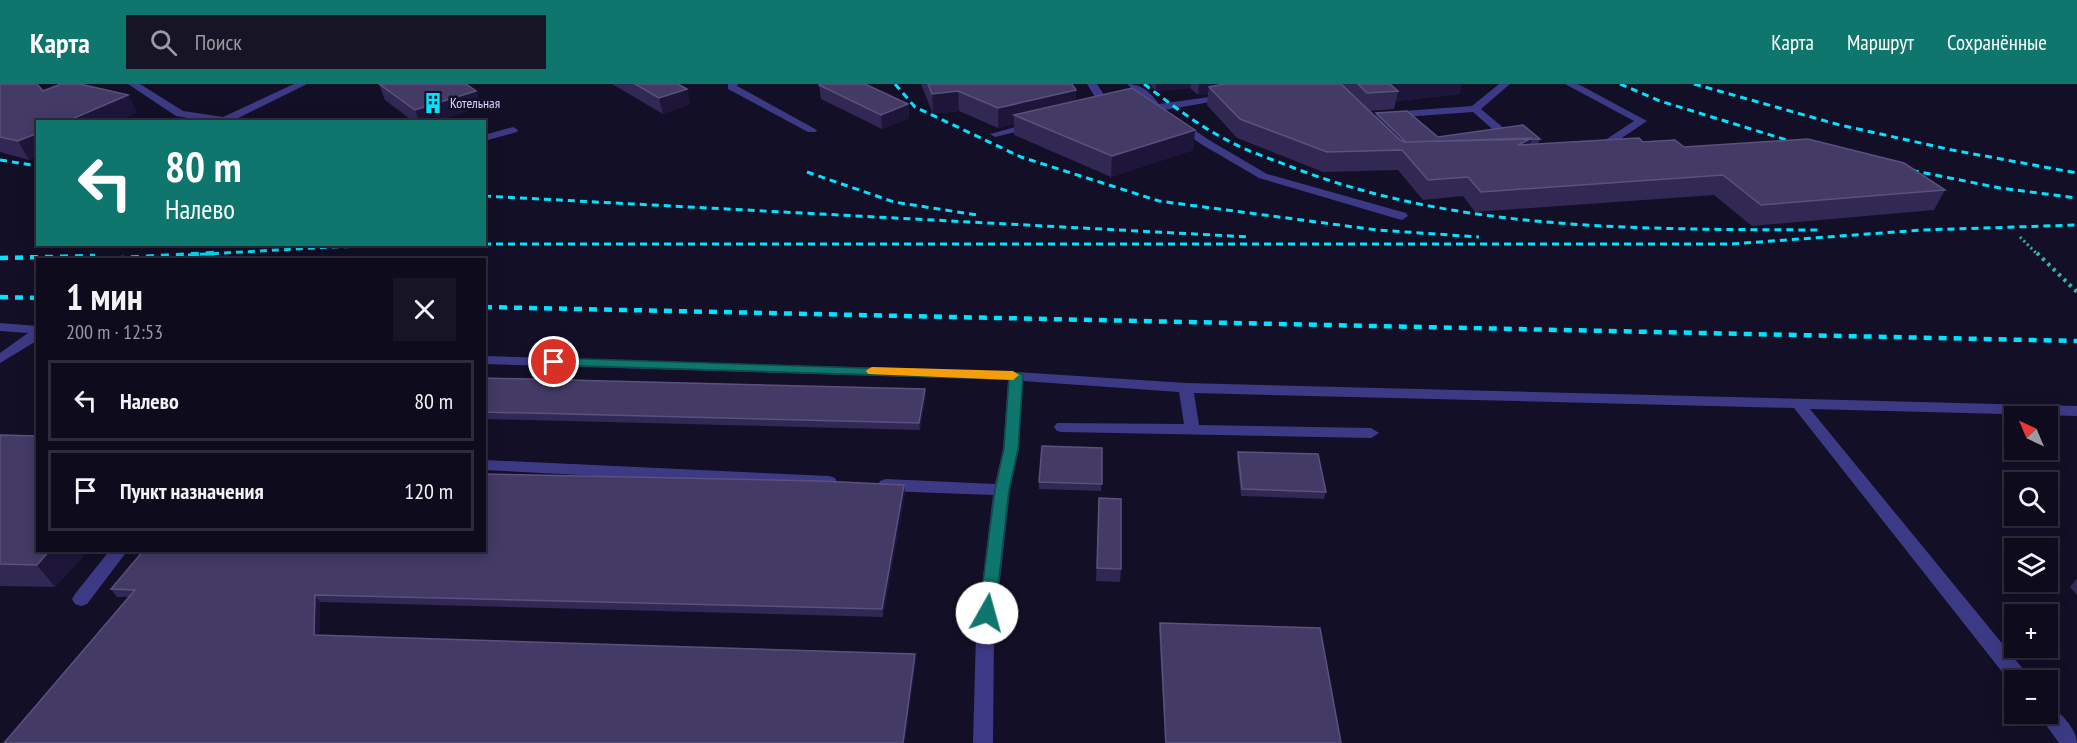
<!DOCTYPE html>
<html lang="ru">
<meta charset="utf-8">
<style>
body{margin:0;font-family:"PT Sans Narrow",sans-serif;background:#171425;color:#f1f3f6;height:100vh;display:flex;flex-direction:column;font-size:22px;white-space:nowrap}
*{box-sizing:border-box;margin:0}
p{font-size:20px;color:#9b9ba3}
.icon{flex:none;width:33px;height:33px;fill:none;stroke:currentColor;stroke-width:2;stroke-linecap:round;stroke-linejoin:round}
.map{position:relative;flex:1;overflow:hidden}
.panel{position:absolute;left:36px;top:174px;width:450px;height:294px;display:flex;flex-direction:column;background:#0e0b1c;border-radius:0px;box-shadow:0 3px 15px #0003,0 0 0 2px #2e2b3b}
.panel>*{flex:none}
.guide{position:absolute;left:36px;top:36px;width:450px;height:126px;border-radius:0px;box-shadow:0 3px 15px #0003,0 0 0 2px #2e2b3b;background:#0f766e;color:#fff;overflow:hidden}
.needle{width:39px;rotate:316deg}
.controls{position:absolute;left:2004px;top:322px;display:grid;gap:12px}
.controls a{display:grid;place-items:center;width:54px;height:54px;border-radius:0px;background:#0e0b1c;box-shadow:0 3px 15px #0003,0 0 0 2px #2e2b3b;font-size:30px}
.pin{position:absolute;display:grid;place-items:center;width:51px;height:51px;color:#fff;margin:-26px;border:3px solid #fff;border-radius:50%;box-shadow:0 2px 6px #0007}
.me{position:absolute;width:66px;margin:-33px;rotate:7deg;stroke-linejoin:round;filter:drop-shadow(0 0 4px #0008)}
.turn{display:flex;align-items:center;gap:21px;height:126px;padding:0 30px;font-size:27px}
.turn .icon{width:78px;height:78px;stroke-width:2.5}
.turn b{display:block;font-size:42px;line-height:51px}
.round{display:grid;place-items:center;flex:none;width:63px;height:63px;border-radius:0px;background:#171425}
.headline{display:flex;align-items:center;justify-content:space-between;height:102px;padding:0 30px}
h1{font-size:36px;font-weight:700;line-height:45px}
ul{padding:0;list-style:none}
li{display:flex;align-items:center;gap:18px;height:81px;margin:0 12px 9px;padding:0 18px;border:3px solid #2e2b3b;border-radius:0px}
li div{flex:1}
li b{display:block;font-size:22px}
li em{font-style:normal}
header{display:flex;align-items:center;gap:36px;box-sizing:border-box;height:84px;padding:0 30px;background:#0f766e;color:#fff}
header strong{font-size:28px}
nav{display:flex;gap:33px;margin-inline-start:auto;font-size:21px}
.search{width:420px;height:54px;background:#171425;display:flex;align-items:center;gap:15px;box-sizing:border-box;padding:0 21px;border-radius:0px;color:#9b9ba3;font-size:22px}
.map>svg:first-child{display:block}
</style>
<header>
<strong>Карта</strong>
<div class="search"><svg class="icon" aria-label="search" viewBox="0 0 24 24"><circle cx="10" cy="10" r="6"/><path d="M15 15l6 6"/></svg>Поиск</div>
<nav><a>Карта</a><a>Маршрут</a><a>Сохранённые</a></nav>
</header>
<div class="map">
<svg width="2077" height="659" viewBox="0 0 2077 659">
<rect width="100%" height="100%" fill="#130f26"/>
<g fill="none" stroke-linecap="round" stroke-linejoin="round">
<path stroke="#2fb8b0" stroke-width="3" stroke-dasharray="2 3" stroke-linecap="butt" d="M 2020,153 L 2038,171"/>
<path stroke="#2fb8b0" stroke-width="4" stroke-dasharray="3 4.5" stroke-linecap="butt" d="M 2037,169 L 2077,208"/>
<path fill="#3d3a85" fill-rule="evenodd" d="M 128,0 L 140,0 L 183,27 L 223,33 L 294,0 L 307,0 L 236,35 L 240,38 L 210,38 L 176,32 Z
M 728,0 L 738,0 L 737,2 L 817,46 L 816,48 L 808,48 L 728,5 Z
M 1087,0 L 1097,0 L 1104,11 L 1103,13 L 1095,13 Z
M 1127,0 C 1142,0 1150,8 1159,20 L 1231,10 L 1232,12 L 1227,15 L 1165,26 L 1209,56 L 1267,90 L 1406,129 L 1408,132 L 1402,136 L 1398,135 L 1259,94 L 1201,60 L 1152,26 L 1145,16 Z
M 1499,0 L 1510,0 L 1481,25 L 1506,46 L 1506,50 L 1498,50 L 1473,28 L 1390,34 L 1385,31 L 1390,28 L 1472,22 Z
M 1565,0 L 1578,0 L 1647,37 L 1601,68 L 1593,68 L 1593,64 L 1634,37 Z
M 1033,38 L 1037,39 L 1037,43 L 995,53 L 990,50 Z
M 513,43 L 518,46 L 517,48 L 484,57 L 484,51 Z
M 0,239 L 38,242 L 38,256 L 0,279 L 0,269 L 28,249 L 0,247 Z
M 484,272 L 1016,288 L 1186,299 L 2077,322 L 2077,332 L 1810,325 L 2028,591 L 2031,597 L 2014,597 L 2014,603 L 1794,324 L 1194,309 L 1199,341 L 1371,344 L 1379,349 L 1371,354 L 1062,348 L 1057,347 L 1054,343 L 1057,339 L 1184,340 L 1179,308 L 1023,297 L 1019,365 L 1010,406 L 994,550 L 993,659 L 973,659 L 976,550 L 993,411 L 886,407 L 880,405 L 878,401 L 880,397 L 886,395 L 995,400 L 1003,365 L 1008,296 L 484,280 Z
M 484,376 L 829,392 L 835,394 L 837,398 L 835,402 L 829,404 L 484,386 Z
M 110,466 L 128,466 L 87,520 L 81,522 L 75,520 L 72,515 L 75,510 Z
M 2048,622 C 2060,626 2077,646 2077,659 L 2059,659 L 2038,630 L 2048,630 Z"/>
<path stroke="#00e5ff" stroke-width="3" stroke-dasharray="7 5" stroke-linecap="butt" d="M 895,0 L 915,23 L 1021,73 L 1159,117 L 1377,146 L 1479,153
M 1144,0 C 1171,20 1197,41 1227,56 C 1248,68 1272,75 1294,84 C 1462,148 1643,145 1820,146
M 1620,0 L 1660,17 L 1803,61
M 1694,0 L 1840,41 L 1952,66 L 2077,89
M 0,76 L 38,82
M 1900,84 L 2000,104 L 2077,114
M 807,88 L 894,118 L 977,131
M 484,112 L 1250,153
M 484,160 L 1732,160 L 1922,146 L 2077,141
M 188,171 L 331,163 L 473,160"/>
<path stroke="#00e5ff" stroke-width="4.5" stroke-dasharray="8 7" stroke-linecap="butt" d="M 0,174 L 95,172
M 86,176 L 216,169
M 0,213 L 38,214
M 484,223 L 2077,257"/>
</g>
<path fill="#312854" d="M 0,0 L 43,7 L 128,11 L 137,29 L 38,38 L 38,72 L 29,76 L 0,68 Z
M 379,0 L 476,7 L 482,22 L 435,38 L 414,38 L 385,16 Z
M 612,0 L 678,0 L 687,5 L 690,20 L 663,30 Z
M 921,0 L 1072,0 L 1076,17 L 1195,46 L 1193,66 L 1111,93 L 1014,51 L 1014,40 L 998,44 L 959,27 L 933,30 Z
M 1150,0 L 1462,0 L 1459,10 L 1396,17 L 1394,25 L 1369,27 L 1375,33 L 1376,29 L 1438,53 L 1540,55 L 1538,60 L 1643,58 L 1684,63 L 1945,106 L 1934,126 L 1752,142 L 1714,111 L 1475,128 L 1463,112 L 1423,116 L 1398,86 L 1323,88 L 1237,54 L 1207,21 L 1208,10 L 1198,11 L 1190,4 L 1155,7 Z
M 819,1 L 908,20 L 909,34 L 882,45 L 821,15 Z
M 484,294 L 925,305 L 926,312 L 920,346 L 484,335 Z
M 0,351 L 38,466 L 89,466 L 55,503 L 0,502 Z
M 1102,364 L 1101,407 L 1039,405 L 1039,398 Z
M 1238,368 L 1326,408 L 1324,415 L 1241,412 L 1237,375 Z
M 905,409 L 883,533 L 320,518 L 319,551 L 916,578 L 4,659 L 128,513 L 117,513 L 111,505 Z
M 1099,414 L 1121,485 L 1120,498 L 1096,497 Z
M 2077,494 L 2077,511 L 2070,503 Z
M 1160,539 L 1341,659 L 1165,659 L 1159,546 Z"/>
<path fill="#1d163a" d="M 1156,0 L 1191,0 L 1190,4 L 1155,7 Z
M 1199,0 L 1267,0 L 1209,3 L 1208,10 L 1198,11 Z
M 1391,0 L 1462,0 L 1459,10 L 1396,17 L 1398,7 L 1389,8 Z
M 687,5 L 690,20 L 663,30 L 659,14 Z
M 1076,6 L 1076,26 L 1014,31 L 1014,40 L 998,44 L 998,24 Z
M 476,7 L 482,22 L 435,38 L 419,38 L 415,26 Z
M 958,7 L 959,27 L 933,30 L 932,10 Z
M 128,11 L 137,29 L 117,38 L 65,38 Z
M 908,20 L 909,34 L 882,45 L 881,31 Z
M 1195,46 L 1193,66 L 1111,93 L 1112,72 Z
M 38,49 L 38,72 L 29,76 L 18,57 Z
M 1532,54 L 1526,74 L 1518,61 Z
M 925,305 L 926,312 L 920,346 L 919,339 Z
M 904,401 L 905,409 L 883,533 L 882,525 Z
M 50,466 L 89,466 L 55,503 L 37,481 Z
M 315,511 L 320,518 L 319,558 L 314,551 Z
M 915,570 L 916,578 L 905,659 L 903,659 Z"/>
<path fill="#433a66" stroke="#5a527e" stroke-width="1.5" d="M 0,0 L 37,0 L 43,7 L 61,0 L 80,0 L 128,11 L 65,38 L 38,38 L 38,49 L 18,57 L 0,53 Z
M 379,0 L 466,0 L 476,7 L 415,26 Z
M 635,0 L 678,0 L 687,5 L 659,14 Z
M 821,0 L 865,0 L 908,20 L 881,31 L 819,1 Z
M 928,0 L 1072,0 L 1076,6 L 998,24 L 958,7 L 932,10 Z
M 1224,0 L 1341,0 L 1400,56 L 1405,58 L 1532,54 L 1518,61 L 1639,54 L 1643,58 L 1675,56 L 1684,63 L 1808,55 L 1904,79 L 1945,106 L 1761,121 L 1723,91 L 1481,108 L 1468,93 L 1428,96 L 1402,66 L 1327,68 L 1240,35 L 1209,3 Z
M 1358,0 L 1391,0 L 1390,0 L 1398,7 L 1367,9 Z
M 1132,4 L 1195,46 L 1112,72 L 1014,31 Z
M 1407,27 L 1438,53 L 1523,41 L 1540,55 L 1406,58 L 1376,29 Z
M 484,294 L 925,305 L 919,339 L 484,328 Z
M 0,351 L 38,352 L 38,466 L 50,466 L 37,481 L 0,480 Z
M 1042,362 L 1102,364 L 1102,400 L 1039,398 Z
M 1238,368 L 1318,370 L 1326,408 L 1242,405 Z
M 484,390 L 820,397 L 904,401 L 882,525 L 315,511 L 314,551 L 915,570 L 903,659 L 4,659 L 135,506 L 111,505 L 144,466 L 484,466 Z
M 1099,414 L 1121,415 L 1121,485 L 1097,484 Z
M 1160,539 L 1320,544 L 1341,659 L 1166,659 Z"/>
<path fill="#0f766e" stroke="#0a4d48" stroke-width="1.5" d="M 554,274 L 1021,289 L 1023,292 L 1018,365 L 1009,406 L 995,529 L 993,534 L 987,536 L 981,534 L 979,529 L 995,406 L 1004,365 L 1009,295 L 549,281 L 547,278 L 549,276 Z"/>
<path fill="#f59e0b" d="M 872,283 L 1013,287 L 1019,291 L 1013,296 L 868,290 L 866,287 L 868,285 Z"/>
<defs>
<symbol id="building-bare" viewBox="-9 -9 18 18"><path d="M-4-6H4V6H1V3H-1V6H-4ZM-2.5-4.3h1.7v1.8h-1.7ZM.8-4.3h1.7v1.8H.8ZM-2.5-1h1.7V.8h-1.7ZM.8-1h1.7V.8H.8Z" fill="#00e5ff" stroke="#130f26" stroke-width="2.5" paint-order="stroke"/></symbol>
</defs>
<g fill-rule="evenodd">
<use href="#building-bare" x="418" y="4" width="30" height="30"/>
</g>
<g text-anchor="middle" stroke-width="5" stroke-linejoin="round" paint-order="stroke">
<g font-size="14" fill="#d9d4ff" stroke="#130f26" text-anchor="start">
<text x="450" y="24">Котельная</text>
</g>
</g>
</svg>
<div class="controls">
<a><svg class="needle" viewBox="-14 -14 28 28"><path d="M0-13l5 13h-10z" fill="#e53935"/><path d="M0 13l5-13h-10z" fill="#9b9ba3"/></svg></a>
<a><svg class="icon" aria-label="search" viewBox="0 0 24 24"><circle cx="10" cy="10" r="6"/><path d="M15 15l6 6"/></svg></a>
<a><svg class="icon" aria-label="layers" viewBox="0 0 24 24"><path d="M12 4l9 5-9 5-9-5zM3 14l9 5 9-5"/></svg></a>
<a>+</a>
<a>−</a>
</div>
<div class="pin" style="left:554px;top:278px;background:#d93025"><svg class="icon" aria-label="arrive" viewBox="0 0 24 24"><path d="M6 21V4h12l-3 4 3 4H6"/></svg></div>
<svg class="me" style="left:987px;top:529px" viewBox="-20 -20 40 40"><circle r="19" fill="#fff"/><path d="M0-13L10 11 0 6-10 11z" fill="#0f766e"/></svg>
<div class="guide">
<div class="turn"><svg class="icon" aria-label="left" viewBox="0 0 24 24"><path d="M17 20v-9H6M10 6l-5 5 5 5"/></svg><div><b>80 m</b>Налево</div></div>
</div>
<section class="panel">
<div class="headline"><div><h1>1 мин</h1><p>200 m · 12:53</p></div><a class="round"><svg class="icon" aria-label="close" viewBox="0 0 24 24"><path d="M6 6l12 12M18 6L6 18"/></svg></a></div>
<ul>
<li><svg class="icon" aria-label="left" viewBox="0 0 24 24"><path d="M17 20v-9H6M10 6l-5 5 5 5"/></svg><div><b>Налево</b></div><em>80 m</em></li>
<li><svg class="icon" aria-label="arrive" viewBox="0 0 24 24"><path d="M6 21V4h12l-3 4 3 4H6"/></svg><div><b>Пункт назначения</b></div><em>120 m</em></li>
</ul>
</section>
</div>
